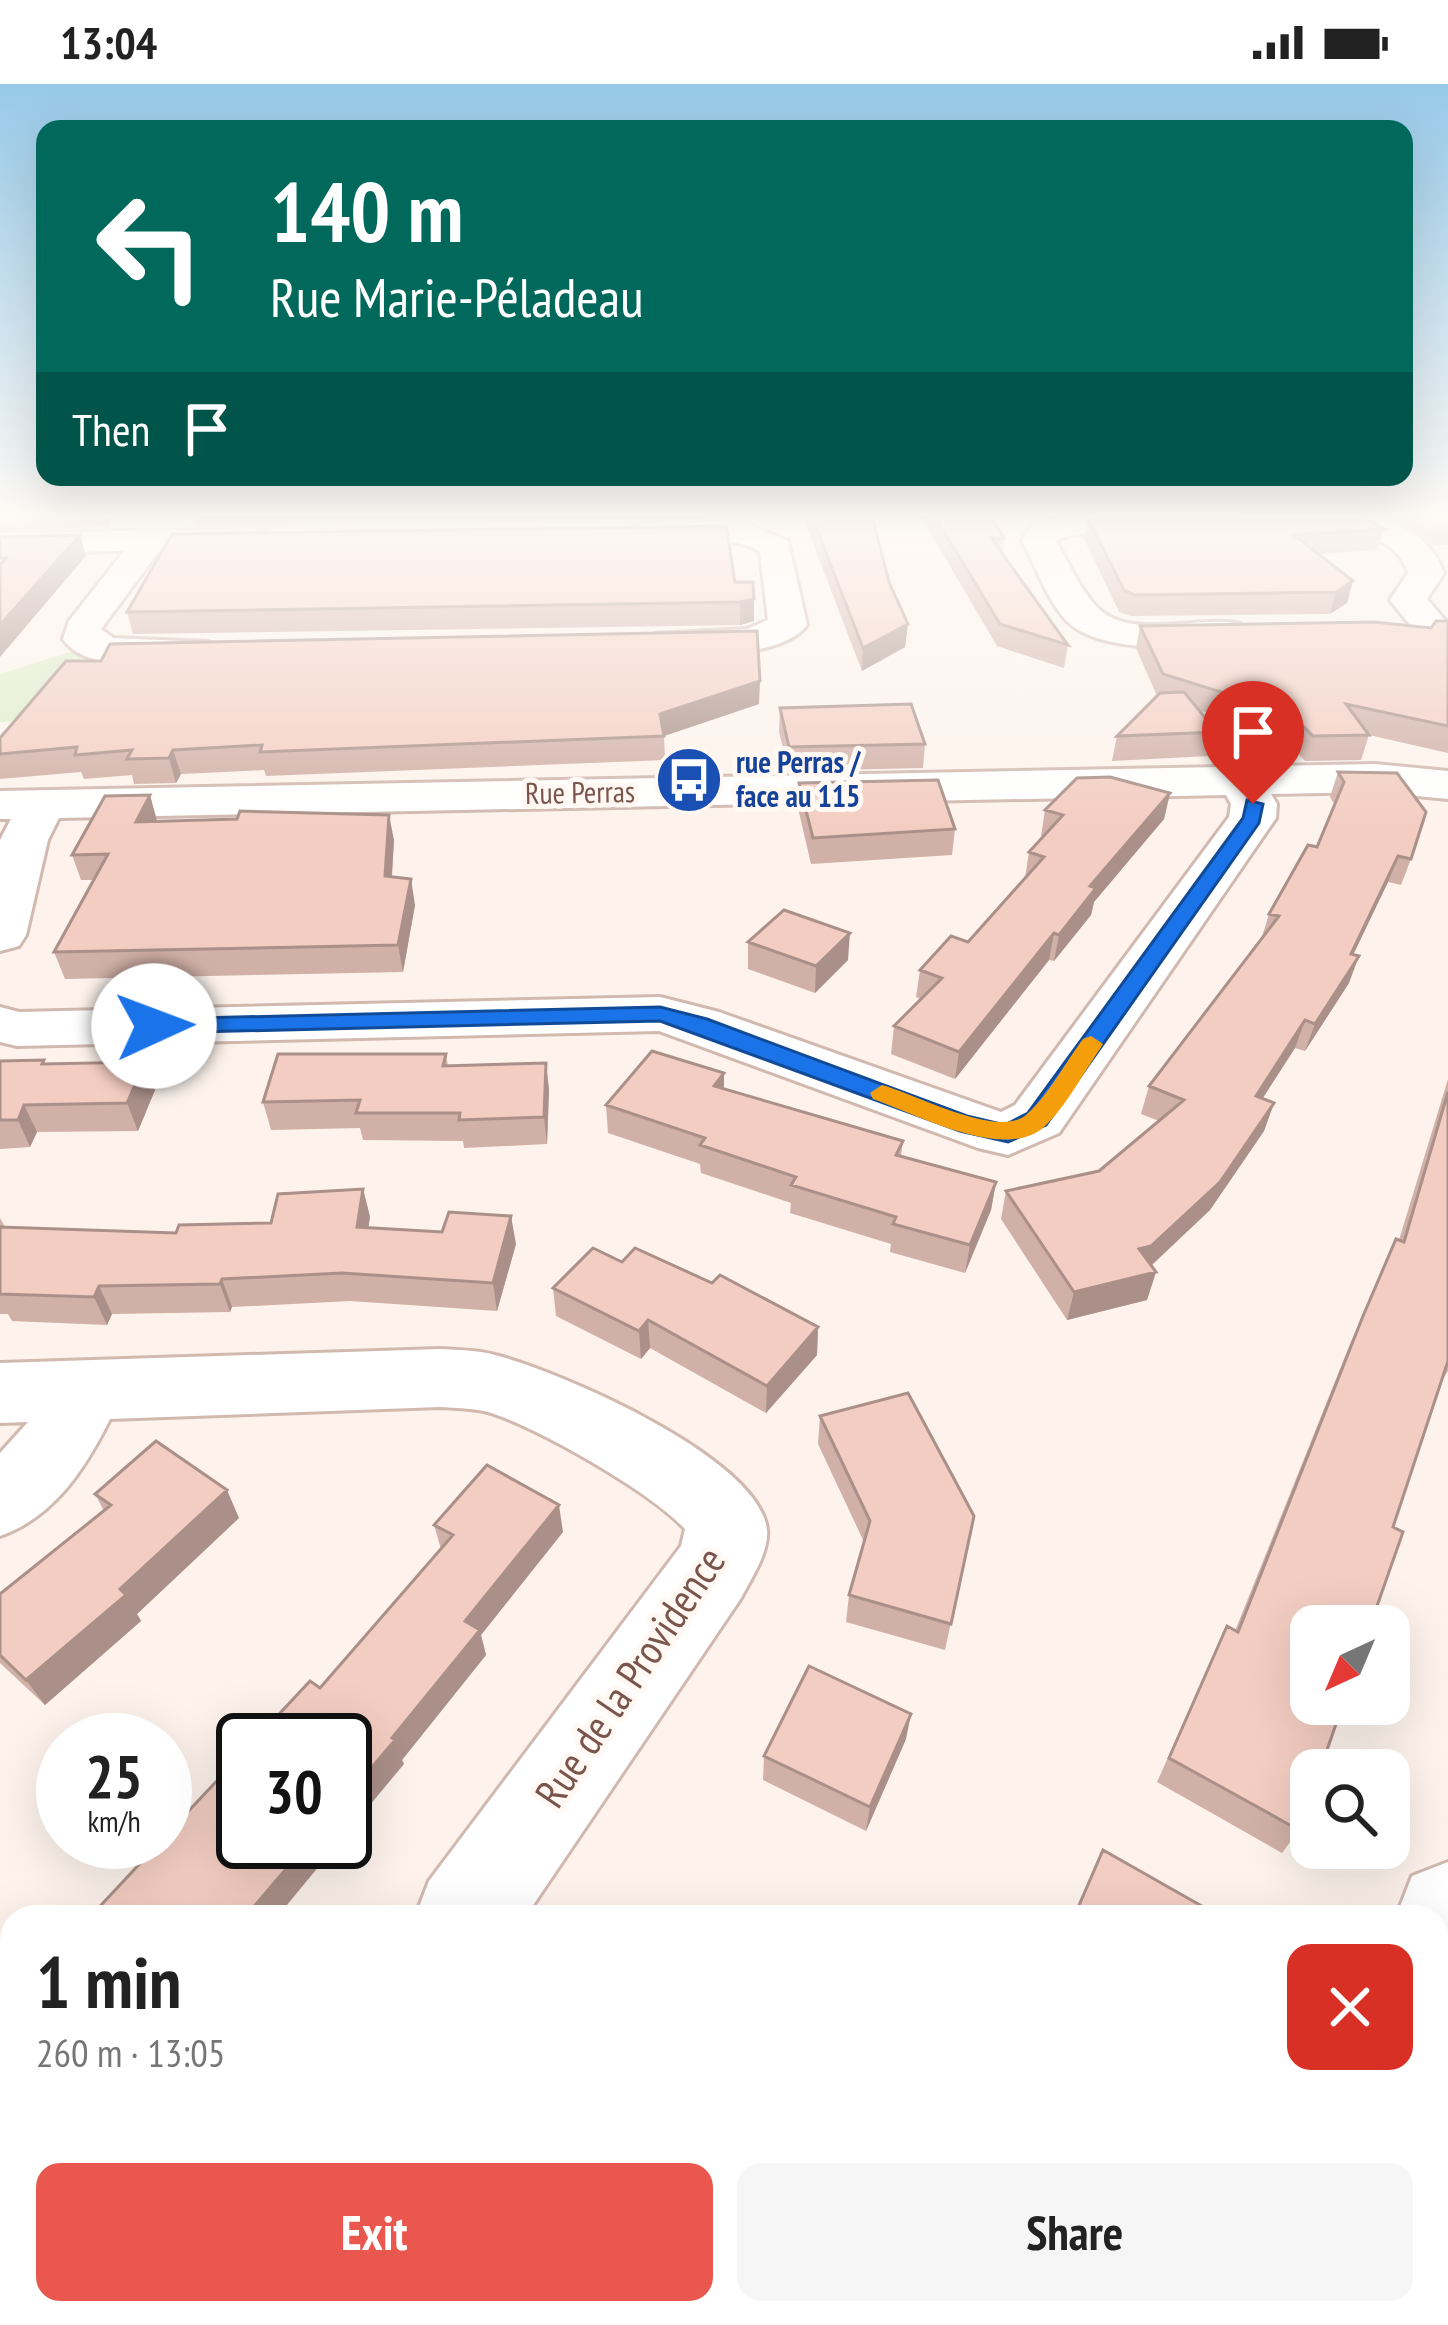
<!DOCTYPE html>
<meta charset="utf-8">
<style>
body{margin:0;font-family:"PT Sans Narrow",sans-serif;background:#f6f6f6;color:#222;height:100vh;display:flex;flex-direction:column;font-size:45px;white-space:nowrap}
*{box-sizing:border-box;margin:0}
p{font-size:39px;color:#767676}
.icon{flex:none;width:66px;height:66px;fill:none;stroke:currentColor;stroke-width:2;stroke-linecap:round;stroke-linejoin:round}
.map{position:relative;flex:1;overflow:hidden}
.side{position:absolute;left:0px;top:1821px;width:1449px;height:420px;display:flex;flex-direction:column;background:#fff;border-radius:36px 36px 0 0;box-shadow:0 12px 48px #0002}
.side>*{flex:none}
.hud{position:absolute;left:36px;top:36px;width:1377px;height:366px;border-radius:24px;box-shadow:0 12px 48px #0002;background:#00695c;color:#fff;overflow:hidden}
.needle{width:78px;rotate:224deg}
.buttons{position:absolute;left:1290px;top:1521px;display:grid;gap:24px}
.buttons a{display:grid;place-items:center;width:120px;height:120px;border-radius:24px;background:#fff;box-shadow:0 12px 48px #0002;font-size:60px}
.speed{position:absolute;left:36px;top:1629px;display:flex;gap:24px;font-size:60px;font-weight:700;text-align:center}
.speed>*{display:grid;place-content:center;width:156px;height:156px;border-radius:50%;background:#fff;box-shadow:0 12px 48px #0002;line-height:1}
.speed small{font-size:30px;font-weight:400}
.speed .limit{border:6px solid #111;border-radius:18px;background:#fff;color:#111}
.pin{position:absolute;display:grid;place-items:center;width:102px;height:102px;color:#fff;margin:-123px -51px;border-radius:50% 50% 50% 0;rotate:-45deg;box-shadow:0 0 12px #0007}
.pin .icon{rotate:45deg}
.me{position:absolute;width:132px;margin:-66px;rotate:88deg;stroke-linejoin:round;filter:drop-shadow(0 0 9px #0008)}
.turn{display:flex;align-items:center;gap:42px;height:252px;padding:0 36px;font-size:54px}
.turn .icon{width:156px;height:156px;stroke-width:2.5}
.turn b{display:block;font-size:84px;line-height:102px}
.then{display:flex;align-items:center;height:114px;padding:0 36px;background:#0003;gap:24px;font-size:45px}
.round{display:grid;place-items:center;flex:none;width:126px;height:126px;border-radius:24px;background:#f6f6f6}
.headline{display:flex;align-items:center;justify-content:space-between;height:204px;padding:0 36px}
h1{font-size:72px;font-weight:800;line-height:90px}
.button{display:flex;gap:24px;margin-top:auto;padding:24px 36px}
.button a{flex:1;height:138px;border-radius:24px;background:#e9574f;color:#fff;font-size:48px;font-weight:800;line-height:138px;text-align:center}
.button a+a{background:#f6f6f6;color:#222}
.status{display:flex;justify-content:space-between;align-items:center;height:84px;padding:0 60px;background:#fff;direction:ltr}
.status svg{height:33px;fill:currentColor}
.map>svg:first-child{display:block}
</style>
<div class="status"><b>13:04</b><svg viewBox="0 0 49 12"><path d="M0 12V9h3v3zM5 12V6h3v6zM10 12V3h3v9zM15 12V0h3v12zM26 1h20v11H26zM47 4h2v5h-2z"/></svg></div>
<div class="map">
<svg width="1448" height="2241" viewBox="0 0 1448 2241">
<rect width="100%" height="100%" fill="#fdf3ec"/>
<path fill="#ddecc9" d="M 73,567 L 105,574 L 28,637 L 0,638 L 0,590 Z"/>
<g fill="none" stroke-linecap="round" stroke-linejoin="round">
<defs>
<path id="minor" d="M 1291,428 C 1347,428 1422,427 1444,489 L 1427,515 L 1448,540 L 1445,552 L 1419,552 L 1390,516 L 1408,489 C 1392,436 1324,454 1283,444 L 1278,437 Z
M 1179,429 L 1191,432 L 1195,439 L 1191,446 L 1070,451 L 1056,457 C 1068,477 1079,504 1095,521 C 1128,559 1199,530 1240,540 L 1246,548 L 1240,556 C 1200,566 1100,570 1068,538 C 1048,519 1036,481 1022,457 L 1032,441 L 1068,431 Z
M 692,436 L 748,440 L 788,457 L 807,541 C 784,573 691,575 655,566 L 650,558 L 655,550 L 747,545 L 768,536 L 760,468 C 722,441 646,476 623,450 L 640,440 Z
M 255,445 L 267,448 L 272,455 L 267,462 L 159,467 L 101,545 L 113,554 L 208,558 L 213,566 L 208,574 L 194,578 C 157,578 87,590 63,555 L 69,537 L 124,467 L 0,469 L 0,449 Z
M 1375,680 L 1448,687 L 1448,715 L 1375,708 L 1271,710 L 1277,720 L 1276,734 L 1059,1049 L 1008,1071 L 978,1064 L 659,947 L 17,962 L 0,958 L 0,923 L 19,928 L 660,913 L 719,928 L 1001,1028 L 1015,1021 L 1229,733 L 1231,720 L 1226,711 L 59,734 L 48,756 L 26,851 L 19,862 L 0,867 L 0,756 L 11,735 L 0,735 L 0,707 Z
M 440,1265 C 459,1266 477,1266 495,1271 C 559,1287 760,1374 767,1446 C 769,1468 751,1495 741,1514 L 525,1833 L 415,1833 L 429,1797 L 681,1462 L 685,1445 C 651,1408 536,1342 488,1328 C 473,1324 455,1324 440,1323 L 110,1335 C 85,1385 54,1433 0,1452 L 0,1369 L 28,1338 L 0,1339 L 0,1279 Z
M 1448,1778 L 1448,2025 L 1437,2020 L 1437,1833 L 1396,1833 L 1412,1792 Z
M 118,2229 L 242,2229 L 237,2241 L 113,2241 Z
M 1293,2229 L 1413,2229 L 1410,2241 L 1290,2241 Z"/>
</defs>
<use href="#minor" stroke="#d1b9b0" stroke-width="6"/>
<use href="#minor" fill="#fff" fill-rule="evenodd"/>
</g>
<path fill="#d1b0a7" d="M 0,428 L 114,428 L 115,432 L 107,443 L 0,446 Z
M 193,428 L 721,428 L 721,434 L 197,442 Z
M 801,428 L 871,428 L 889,498 L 908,540 L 905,563 L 862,587 Z
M 918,428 L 988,428 L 1004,454 L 1002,469 L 1068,561 L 1064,584 L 997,562 Z
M 1371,428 L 1448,428 L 1448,461 L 1434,462 L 1403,439 Z
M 1088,435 L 1384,445 L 1377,466 L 1318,470 L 1353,497 L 1347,519 L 1330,530 L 1131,532 L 1119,528 L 1084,455 Z
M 735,498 L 754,515 L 754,537 L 740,541 L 133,550 L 127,528 Z
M 1448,537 L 1448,669 L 1369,651 L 1361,676 L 1305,677 L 1290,661 L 1251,662 L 1254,644 L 1199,626 L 1217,648 L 1210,672 L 1112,677 L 1117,652 L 1157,612 L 1136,564 L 1140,542 L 1431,544 Z
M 759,620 L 664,652 L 665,676 L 266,692 L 264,686 L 181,690 L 176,699 L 134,700 L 132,691 L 84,695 L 81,688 L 0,695 L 0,654 Z
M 780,624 L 925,660 L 923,684 L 789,687 L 779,648 Z
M 1338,688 L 1411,775 L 1401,801 L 1388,798 L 1353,871 L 1349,899 L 1305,967 L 1295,964 L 1262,1015 L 1274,1019 L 1264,1047 L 1210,1126 L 1151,1182 L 1156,1188 L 1147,1216 L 1067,1236 L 1001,1135 L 1006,1107 L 1099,1087 L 1159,1037 L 1141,1030 L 1149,1002 L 1261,856 L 1269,830 L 1317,763 L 1335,721 L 1330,713 Z
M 799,699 L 955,745 L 952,771 L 811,780 L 798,724 Z
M 1170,709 L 1164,735 L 1094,818 L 1091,831 L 1054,877 L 1049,876 L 955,995 L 891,970 L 894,942 L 921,915 L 916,913 L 920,886 L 968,858 L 1025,794 L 1029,768 L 1044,752 L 1041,752 L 1045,726 Z
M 150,711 L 157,738 L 394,756 L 392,793 L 415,821 L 403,888 L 65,895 L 54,868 L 94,796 L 81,796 L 72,771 Z
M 748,858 L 848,876 L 815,909 L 748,885 Z
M 446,970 L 448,982 L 546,979 L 549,1006 L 547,1060 L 464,1064 L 463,1057 L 363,1056 L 360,1044 L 271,1046 L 263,1018 Z
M 0,977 L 46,980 L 155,1006 L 138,1047 L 37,1048 L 30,1063 L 0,1065 Z
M 1448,995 L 1448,1287 L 1441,1298 L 1393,1443 L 1299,1746 L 1282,1769 L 1157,1698 L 1227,1542 L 1235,1547 L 1350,1260 L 1396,1155 L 1399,1156 Z
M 724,1005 L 903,1057 L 901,1072 L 996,1098 L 991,1126 L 965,1189 L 890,1168 L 891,1160 L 790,1129 L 791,1119 L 701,1089 L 700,1080 L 608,1049 L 606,1021 Z
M 363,1105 L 370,1133 L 368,1144 L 516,1160 L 497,1227 L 350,1217 L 232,1223 L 230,1228 L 112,1230 L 107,1241 L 12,1237 L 8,1230 L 0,1230 L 0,1134 L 5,1143 L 176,1149 L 271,1139 Z
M 622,1178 L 712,1199 L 818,1243 L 817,1271 L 766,1329 L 650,1264 L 641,1275 L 556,1232 L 553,1204 Z
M 820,1332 L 974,1432 L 945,1566 L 846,1538 L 849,1511 L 864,1458 L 818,1360 Z
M 95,1410 L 239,1434 L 137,1530 L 141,1537 L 45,1621 L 0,1579 L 0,1510 L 104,1427 Z
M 434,1441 L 563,1448 L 481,1551 L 486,1571 L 402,1676 L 404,1680 L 320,1604 L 441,1465 Z
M 906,1655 L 866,1747 L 763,1696 L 764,1672 Z
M 540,2229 L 577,2229 L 570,2241 L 553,2241 Z"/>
<path fill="#aa9088" d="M 102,428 L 114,428 L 115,432 L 107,443 Z
M 80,451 L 86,472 L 0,573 L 0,541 Z
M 1353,497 L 1347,519 L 1330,530 L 1336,508 Z
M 754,515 L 754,537 L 740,541 L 740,518 Z
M 908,540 L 905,563 L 862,587 L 863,564 Z
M 760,597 L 759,620 L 664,652 L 660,630 Z
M 173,666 L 181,690 L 176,699 L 169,674 Z
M 1170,709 L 1164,735 L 1094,818 L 1091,831 L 1054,877 L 1059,851 L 1090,802 Z
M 150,711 L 157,737 L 144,764 L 136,738 Z
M 389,731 L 394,756 L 390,818 L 385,792 Z
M 1398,772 L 1388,798 L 1341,896 L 1351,870 Z
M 411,795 L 415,821 L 403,888 L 398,861 Z
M 850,849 L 848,876 L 815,909 L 816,882 Z
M 1054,849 L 1049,876 L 955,995 L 959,968 Z
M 1359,872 L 1349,899 L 1305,967 L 1315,940 Z
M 1305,936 L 1295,964 L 1246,1040 L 1256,1012 Z
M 145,978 L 155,1006 L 138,1047 L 127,1019 Z
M 546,979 L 549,1006 L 547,1060 L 544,1033 Z
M 724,989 L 724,1017 L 714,1002 Z
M 1274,1019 L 1264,1047 L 1210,1126 L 1142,1190 L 1139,1165 Z
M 24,1021 L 37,1048 L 30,1063 L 18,1036 Z
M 996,1098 L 991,1126 L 965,1189 L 970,1161 Z
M 363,1105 L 370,1133 L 364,1171 L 357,1143 Z
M 511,1132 L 516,1160 L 497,1227 L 493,1199 Z
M 1156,1188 L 1147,1216 L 1067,1236 L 1074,1208 Z
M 222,1195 L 232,1223 L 230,1228 L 220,1200 Z
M 99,1202 L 112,1230 L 107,1241 L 94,1213 Z
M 648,1236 L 650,1264 L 641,1275 L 639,1247 Z
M 818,1243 L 817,1271 L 766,1329 L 767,1302 Z
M 227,1406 L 239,1434 L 137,1530 L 141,1537 L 45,1621 L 26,1596 L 120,1505 Z
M 559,1421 L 563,1448 L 481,1551 L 486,1571 L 402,1676 L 404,1680 L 345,1751 L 345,1715 L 392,1654 L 465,1537 Z
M 911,1630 L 906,1655 L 866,1747 L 870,1723 Z
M 309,1758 L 339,1758 L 277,1833 L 245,1833 Z
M 0,2148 L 12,2160 L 12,2175 L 0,2190 Z
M 564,2229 L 577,2229 L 570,2241 L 559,2241 L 558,2239 Z"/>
<path fill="#f3cdc2" stroke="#aa9088" stroke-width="3" d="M 810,428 L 871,428 L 889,498 L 908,540 L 863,564 Z
M 932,428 L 988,428 L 1004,454 L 991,454 L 1068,561 L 1000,540 Z
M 1422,428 L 1448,428 L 1448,441 L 1441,442 Z
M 1365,434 L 1384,445 L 1294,451 L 1353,497 L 1336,508 L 1135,511 L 1124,506 L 1088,435 Z
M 726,442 L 735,498 L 753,498 L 754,515 L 740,518 L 127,528 L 172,450 Z
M 80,451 L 0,541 L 0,481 L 6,474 L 0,474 L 0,453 Z
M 1436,537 L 1448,537 L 1448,642 L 1346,620 L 1369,651 L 1313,652 L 1298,637 L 1258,638 L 1260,620 L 1163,590 L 1140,542 L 1374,538 L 1431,544 Z
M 757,547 L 760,597 L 660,630 L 664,652 L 260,668 L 262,661 L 173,666 L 169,674 L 127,675 L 132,666 L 75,671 L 77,663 L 0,670 L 0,654 L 66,577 L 101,577 L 110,560 Z
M 1184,608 L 1217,648 L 1117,652 L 1160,609 Z
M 911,620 L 925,660 L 789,663 L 780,624 Z
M 1338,688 L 1397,689 L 1426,728 L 1411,775 L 1398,772 L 1351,870 L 1359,872 L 1315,940 L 1305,936 L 1256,1012 L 1274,1019 L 1220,1098 L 1151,1162 L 1139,1165 L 1156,1188 L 1074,1208 L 1006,1107 L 1099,1087 L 1184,1016 L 1149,1002 L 1279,832 L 1269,830 L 1308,761 L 1317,763 L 1344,698 Z
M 1110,693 L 1170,709 L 1090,802 L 1096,804 L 1059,851 L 1054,849 L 959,968 L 894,942 L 942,894 L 920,886 L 951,852 L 968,858 L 1044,773 L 1029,768 L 1063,731 L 1045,726 L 1077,694 Z
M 938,696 L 955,745 L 813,754 L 799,699 Z
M 150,711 L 136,738 L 237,735 L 240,727 L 389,731 L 385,792 L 411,795 L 398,861 L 54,868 L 108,770 L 72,771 L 105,712 Z
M 784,826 L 850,849 L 816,882 L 748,858 Z
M 652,967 L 724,989 L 714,1002 L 903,1057 L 896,1071 L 996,1098 L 970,1161 L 893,1140 L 896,1133 L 791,1101 L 796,1093 L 700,1061 L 705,1054 L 606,1021 Z
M 278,970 L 446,970 L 443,982 L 546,979 L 544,1033 L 459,1036 L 460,1029 L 356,1029 L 360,1016 L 263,1018 Z
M 44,976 L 42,980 L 145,978 L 127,1019 L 24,1021 L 18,1036 L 0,1036 L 0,977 Z
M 1448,1008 L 1448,1277 L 1393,1443 L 1403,1448 L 1370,1542 L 1311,1542 L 1311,1620 L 1343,1620 L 1320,1686 L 1311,1686 L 1311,1711 L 1299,1746 L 1169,1674 L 1227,1542 L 1238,1548 L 1363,1232 L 1396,1155 L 1404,1158 Z
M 363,1105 L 357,1143 L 442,1148 L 449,1128 L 511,1132 L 493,1199 L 342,1189 L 222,1195 L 220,1200 L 99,1202 L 94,1213 L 0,1210 L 0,1143 L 176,1149 L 179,1141 L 271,1139 L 278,1110 Z
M 593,1164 L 622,1178 L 635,1164 L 712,1199 L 720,1191 L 818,1243 L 767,1302 L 648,1236 L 639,1247 L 553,1204 Z
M 908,1309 L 974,1432 L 951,1540 L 849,1511 L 870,1437 L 820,1332 Z
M 156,1357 L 227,1406 L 120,1505 L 126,1511 L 26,1596 L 0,1571 L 0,1510 L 111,1421 L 95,1410 Z
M 487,1381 L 559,1421 L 465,1537 L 480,1546 L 392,1654 L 395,1656 L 345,1715 L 345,1656 L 255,1656 L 310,1597 L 320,1604 L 453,1451 L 434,1441 Z
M 809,1582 L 911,1630 L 870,1723 L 764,1672 Z
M 243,1669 L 243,1758 L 309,1758 L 245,1833 L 90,1833 L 160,1758 L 165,1758 L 165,1752 Z
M 1103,1766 L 1221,1833 L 1074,1833 Z
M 12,1916 L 12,2019 L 0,2008 L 0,1929 Z
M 547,2229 L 564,2229 L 558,2239 Z
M 936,2229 L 1114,2229 L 1110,2241 L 931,2241 Z"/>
<linearGradient id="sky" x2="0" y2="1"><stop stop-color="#97c9e8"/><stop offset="0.58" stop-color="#fefaf6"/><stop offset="1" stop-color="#fefaf6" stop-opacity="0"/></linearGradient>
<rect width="1448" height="742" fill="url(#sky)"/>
<path fill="#1a73e8" stroke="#114b97" stroke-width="3" d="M 1247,716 L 1263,720 L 1259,739 L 1046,1041 L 1008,1058 L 960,1047 L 660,937 L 154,949 L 142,942 L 154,935 L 660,923 L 707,935 L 967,1032 L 1005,1041 L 1028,1029 L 1243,734 Z"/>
<path fill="#f59e0b" d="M 1091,952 L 1103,960 L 1100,965 C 1083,989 1066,1023 1044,1043 C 1005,1078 916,1030 873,1015 L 870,1009 L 882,1001 C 915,1010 998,1055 1026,1031 C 1048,1012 1065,979 1083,955 Z"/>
<defs>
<symbol id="bus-disc" viewBox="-11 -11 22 22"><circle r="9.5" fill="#1a4fb4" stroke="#fff8f3"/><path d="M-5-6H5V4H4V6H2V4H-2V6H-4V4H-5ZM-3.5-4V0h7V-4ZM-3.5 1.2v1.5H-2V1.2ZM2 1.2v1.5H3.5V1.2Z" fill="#fff"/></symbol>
</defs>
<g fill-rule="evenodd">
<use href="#bus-disc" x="651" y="658" width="76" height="76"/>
</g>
<g text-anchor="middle" stroke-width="10" stroke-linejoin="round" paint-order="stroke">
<g font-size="30" font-weight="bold" fill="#164399" stroke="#fff8f3" text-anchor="start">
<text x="736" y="689">rue Perras /<tspan x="736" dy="34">face au 115</tspan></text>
</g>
<g font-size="30" fill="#7a554c" stroke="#fff8f3">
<text transform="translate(580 709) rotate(-1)" y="10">Rue Perras</text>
</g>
<g font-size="42" fill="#7a554c" stroke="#fff8f3">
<text transform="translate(630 1593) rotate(-56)" y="15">Rue de la Providence</text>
</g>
</g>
</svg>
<div class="buttons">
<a><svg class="needle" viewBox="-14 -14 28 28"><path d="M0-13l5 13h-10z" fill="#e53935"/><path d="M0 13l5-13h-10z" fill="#767676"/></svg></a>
<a><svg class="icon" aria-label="search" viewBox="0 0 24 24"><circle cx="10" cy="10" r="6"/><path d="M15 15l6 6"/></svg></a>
</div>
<div class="speed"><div>25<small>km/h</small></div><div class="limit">30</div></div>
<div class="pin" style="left:1253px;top:720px;background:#d93025"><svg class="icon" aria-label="arrive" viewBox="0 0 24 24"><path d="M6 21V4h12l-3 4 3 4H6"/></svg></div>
<svg class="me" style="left:154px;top:942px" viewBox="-20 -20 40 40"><circle r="19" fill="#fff"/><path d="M0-13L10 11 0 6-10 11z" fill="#1a73e8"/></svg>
<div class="hud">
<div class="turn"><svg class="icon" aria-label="left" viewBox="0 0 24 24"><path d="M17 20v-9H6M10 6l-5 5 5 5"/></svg><div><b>140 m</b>Rue Marie-Péladeau</div></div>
<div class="then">Then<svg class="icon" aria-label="arrive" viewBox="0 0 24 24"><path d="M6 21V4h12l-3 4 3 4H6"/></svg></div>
</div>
<section class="side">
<div class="headline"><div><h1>1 min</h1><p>260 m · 13:05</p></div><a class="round" style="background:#d93025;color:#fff"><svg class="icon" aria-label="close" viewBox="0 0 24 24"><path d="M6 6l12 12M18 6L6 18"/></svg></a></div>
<div class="button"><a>Exit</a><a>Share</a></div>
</section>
</div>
